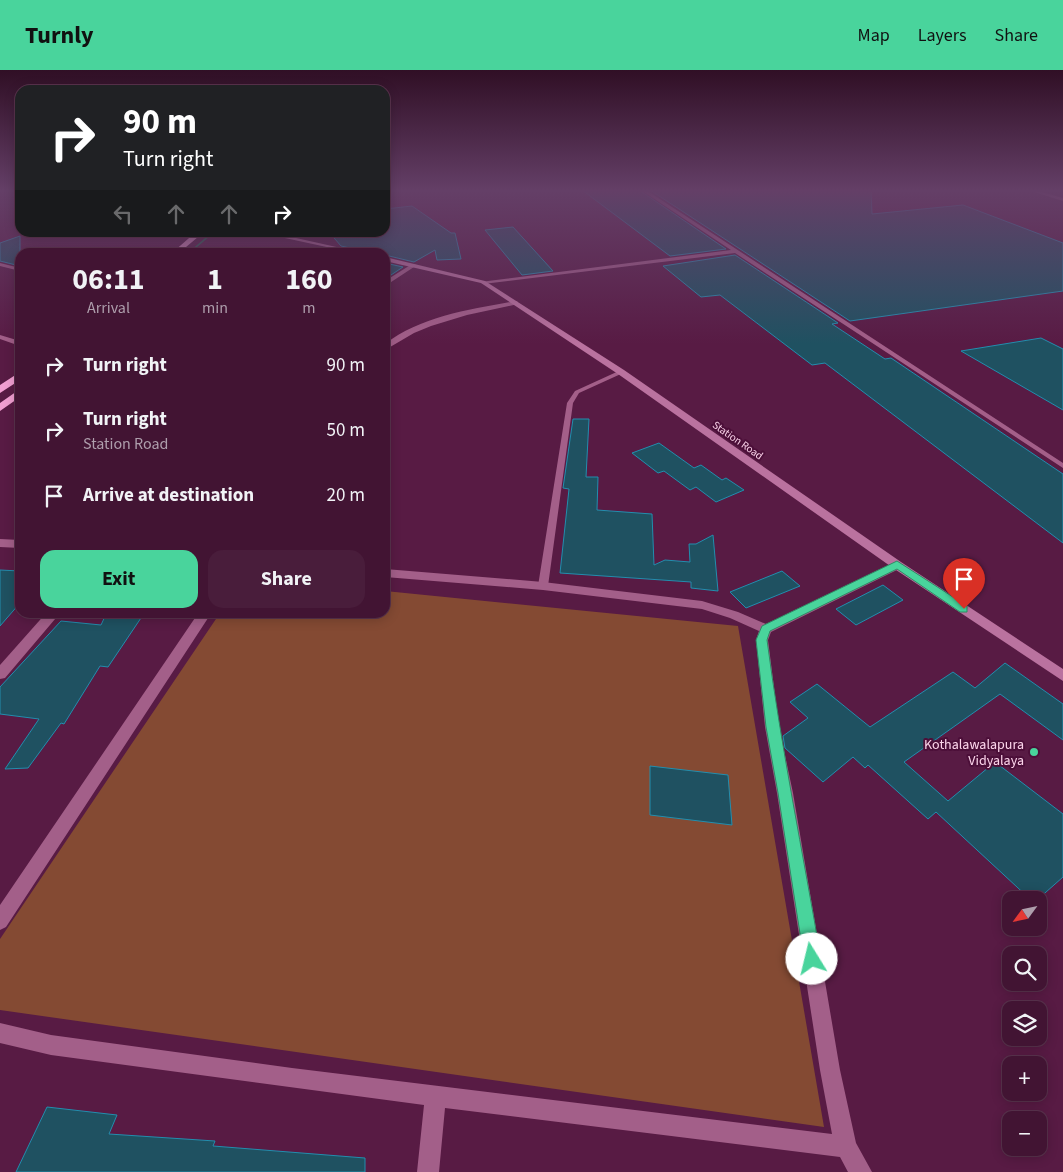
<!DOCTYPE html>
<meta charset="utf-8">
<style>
body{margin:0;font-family:"Source Sans 3",sans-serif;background:#491d3b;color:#f1f3f6;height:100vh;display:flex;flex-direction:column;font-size:19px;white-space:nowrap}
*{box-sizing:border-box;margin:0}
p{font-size:16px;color:#ae9eac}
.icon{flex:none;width:28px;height:28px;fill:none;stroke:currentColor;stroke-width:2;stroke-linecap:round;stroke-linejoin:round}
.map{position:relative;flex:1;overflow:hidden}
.panel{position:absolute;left:15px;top:178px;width:375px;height:370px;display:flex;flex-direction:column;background:#421433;border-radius:15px;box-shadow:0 2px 12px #0003,0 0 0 1px #5a334e}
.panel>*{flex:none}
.guide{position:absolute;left:15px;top:15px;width:375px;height:152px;border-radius:15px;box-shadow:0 2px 12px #0003,0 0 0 1px #5a334e;background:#202124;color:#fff;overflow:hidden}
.needle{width:32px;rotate:237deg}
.tools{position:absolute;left:1002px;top:821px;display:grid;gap:10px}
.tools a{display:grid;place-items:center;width:45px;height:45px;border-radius:10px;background:#421433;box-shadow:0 2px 12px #0003,0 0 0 1px #5a334e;font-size:25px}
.pin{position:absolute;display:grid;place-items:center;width:42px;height:42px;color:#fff;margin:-51px -21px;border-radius:50% 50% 50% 0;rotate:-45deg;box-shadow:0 0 5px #0007}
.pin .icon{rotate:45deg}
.me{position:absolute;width:55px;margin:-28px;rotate:351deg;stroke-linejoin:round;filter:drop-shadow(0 0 4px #0008)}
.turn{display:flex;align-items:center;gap:18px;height:105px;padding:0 25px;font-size:22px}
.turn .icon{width:65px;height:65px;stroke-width:2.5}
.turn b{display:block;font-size:35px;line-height:42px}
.lanes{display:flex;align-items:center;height:48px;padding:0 25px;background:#0003;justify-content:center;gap:25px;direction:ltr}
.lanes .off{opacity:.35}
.eta{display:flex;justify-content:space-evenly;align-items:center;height:85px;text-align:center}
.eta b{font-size:30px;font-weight:700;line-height:35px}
.action{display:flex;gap:10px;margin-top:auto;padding:10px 25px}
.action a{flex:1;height:58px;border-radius:15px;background:#49d49c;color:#111;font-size:20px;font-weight:700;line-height:58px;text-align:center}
.action a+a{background:#491d3b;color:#f1f3f6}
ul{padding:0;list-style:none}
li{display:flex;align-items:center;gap:15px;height:65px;padding:0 25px}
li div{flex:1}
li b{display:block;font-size:19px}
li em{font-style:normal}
header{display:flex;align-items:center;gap:30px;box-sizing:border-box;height:70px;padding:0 25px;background:#49d49c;color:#111}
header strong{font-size:24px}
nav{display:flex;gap:28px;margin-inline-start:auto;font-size:18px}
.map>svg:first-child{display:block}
</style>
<header>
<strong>Turnly</strong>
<nav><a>Map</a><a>Layers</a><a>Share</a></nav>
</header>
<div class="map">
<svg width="1063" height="1102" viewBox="0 0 1063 1102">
<rect width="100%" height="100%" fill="#581b44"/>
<path fill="#844a33" d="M 385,521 L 738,556 L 824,1057 L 0,940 L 0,869 L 220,543 L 385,542 Z"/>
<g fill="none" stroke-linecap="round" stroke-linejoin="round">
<path fill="#1e7654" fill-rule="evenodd" d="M 212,162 L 215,162 L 191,182 L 189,182 Z"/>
</g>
<path fill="#1f5161" stroke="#228eae" d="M 582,120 L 639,120 L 726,179 L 670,186 Z
M 650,120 L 871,120 L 872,144 L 963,135 L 1063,173 L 1063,221 L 850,251 Z
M 412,136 L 451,163 L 455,163 L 461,189 L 437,190 L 435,180 L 414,192 L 385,185 L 385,182 L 361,182 L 359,180 L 341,176 L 329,162 L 385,162 L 385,139 Z
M 513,157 L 553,201 L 522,205 L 485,160 Z
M 20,166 L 20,196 L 0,191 L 0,173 Z
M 735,185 L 838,253 L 832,254 L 885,289 L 891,288 L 1063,404 L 1063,473 L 825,293 L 812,295 L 720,225 L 701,227 L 663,196 Z
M 385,193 L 403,197 L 385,209 Z
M 1041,268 L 1063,279 L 1063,340 L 961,281 Z
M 573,349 L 589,349 L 586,407 L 598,407 L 597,440 L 652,444 L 654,495 L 665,490 L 690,492 L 689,474 L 696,474 L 713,465 L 718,521 L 691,518 L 691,512 L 560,503 L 569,419 L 563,418 Z
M 659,373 L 694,398 L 701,395 L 722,410 L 726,408 L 744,420 L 716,432 L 696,417 L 690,420 L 664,401 L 658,403 L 632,383 Z
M 0,500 L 20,501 L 20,533 L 0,556 Z
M 782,501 L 800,516 L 746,538 L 730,522 Z
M 883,515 L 903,530 L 856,555 L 836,539 Z
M 107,542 L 145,542 L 108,597 L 100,596 L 64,654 L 61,653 L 28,698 L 5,699 L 39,649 L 0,644 L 0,617 L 61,551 L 101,555 Z
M 1005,593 L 1063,634 L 1063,670 L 1000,624 L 904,692 L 948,731 L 995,692 L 1063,744 L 1063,807 L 1037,830 L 1031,830 L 936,742 L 928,749 L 868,695 L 865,698 L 853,687 L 823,712 L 785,678 L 783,666 L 808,648 L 790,632 L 817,614 L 870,657 L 953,602 L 975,618 Z
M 650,696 L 728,705 L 732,755 L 650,745 Z
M 47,1037 L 117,1045 L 109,1064 L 215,1071 L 213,1076 L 365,1088 L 365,1102 L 16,1102 Z"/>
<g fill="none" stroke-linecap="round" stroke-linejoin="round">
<path fill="#a35f89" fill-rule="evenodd" d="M 641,120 L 646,120 L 1063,393 L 1063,398 L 735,183 L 483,214 L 480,212 L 731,180 Z
M 0,193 L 20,198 L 20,201 L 0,196 Z
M 621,300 L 624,302 L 623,303 L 579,323 L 573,333 L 548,516 L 543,519 L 540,518 L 538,516 L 567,333 L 575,321 Z"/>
<path fill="#a35f89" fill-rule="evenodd" d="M 1028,120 L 1035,120 L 1063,128 L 1063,131 Z
M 412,194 L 417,195 L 385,216 L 385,211 Z
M 516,231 L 518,232 L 518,234 L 467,245 L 431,256 L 414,263 L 385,280 L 385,274 C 421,246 472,239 516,231 Z
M 0,265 L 20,271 L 20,276 L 0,269 Z
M 0,469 L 20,470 L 20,478 L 0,477 Z
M 897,491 L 903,495 L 901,498 L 771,562 L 768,570 L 779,657 L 793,723 L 840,1000 L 856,1073 L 872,1102 L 848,1102 L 840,1087 L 445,1038 L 439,1102 L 417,1102 L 424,1035 L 51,985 L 0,973 L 0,953 L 51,965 L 292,998 L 832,1064 L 820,1000 L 777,723 L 765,657 L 756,570 L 759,561 L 730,548 L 702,539 L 543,520 L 385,507 L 385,499 L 543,512 L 702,531 L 738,542 L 766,554 Z
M 47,542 L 61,542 L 5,608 L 0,609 L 0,595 Z
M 199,542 L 212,542 L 6,857 L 0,860 L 0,835 Z"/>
<path fill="#ba729f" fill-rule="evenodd" d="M 257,162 L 269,162 L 359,182 L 350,182 Z
M 385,187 L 485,211 L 624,300 L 901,492 L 1063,599 L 1063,611 L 893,498 L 618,304 L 481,213 L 385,191 Z"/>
<path fill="#f19ed1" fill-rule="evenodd" d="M 196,162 L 204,162 L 180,182 L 173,182 Z
M 20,302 L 20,310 L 0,323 L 0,315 Z
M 20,319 L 20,327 L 0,341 L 0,333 Z"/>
</g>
<linearGradient id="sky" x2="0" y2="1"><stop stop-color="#300f25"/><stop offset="0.44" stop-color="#643f67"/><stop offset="1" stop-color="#643f67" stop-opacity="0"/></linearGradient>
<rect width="1063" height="274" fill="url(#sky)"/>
<path fill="#49d49c" stroke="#2f8a65" d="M 897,491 L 967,536 L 967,542 L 960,542 L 897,499 L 770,561 L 767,570 C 781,677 803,783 821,889 L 818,895 L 812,897 L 807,895 L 804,889 L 778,723 L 766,657 L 756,570 L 762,556 Z"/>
<circle fill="#49d49c" stroke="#4c0f39" stroke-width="2" cx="1034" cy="682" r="5"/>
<g text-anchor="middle" stroke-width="4" stroke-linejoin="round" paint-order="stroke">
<g font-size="11" fill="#fcd5eb" stroke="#4c0f39">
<text transform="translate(738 370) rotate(35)" y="4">Station Road</text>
</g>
<g font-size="14" fill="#fcd5eb" stroke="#4c0f39" text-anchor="end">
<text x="1024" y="679">Kothalawalapura<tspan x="1024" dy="16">Vidyalaya</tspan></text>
</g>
</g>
</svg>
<div class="tools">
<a><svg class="needle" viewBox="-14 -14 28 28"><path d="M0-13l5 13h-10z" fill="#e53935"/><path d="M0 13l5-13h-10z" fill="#ae9eac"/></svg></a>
<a><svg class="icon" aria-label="search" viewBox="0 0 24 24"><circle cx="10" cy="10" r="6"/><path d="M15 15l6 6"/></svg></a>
<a><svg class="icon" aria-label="layers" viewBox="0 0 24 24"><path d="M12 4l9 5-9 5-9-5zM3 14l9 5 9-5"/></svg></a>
<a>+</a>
<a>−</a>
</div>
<div class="pin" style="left:964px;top:539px;background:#d93025"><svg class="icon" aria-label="arrive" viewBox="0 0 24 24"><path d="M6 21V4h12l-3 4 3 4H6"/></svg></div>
<svg class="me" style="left:812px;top:889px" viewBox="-20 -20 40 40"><circle r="19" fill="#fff"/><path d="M0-13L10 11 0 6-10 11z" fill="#49d49c"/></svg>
<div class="guide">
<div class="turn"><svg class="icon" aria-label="right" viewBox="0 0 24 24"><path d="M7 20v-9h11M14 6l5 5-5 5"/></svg><div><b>90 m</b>Turn right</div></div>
<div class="lanes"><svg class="icon off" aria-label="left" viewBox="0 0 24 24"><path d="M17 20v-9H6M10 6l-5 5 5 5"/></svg><svg class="icon off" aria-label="ahead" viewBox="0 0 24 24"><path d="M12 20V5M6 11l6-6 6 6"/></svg><svg class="icon off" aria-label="ahead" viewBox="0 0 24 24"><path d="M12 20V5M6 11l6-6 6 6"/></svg><svg class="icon" aria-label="right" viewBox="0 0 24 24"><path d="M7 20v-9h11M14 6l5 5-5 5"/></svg></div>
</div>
<section class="panel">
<div class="eta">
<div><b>06:11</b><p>Arrival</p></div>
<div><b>1</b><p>min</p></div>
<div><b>160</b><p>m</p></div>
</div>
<ul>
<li><svg class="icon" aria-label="right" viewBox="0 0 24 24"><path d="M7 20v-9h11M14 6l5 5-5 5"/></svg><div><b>Turn right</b></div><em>90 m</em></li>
<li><svg class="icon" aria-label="right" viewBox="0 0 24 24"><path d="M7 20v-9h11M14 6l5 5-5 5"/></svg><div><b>Turn right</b><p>Station Road</p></div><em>50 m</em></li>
<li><svg class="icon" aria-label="arrive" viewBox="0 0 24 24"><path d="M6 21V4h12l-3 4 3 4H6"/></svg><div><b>Arrive at destination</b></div><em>20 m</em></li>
</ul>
<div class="action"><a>Exit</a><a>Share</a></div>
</section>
</div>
